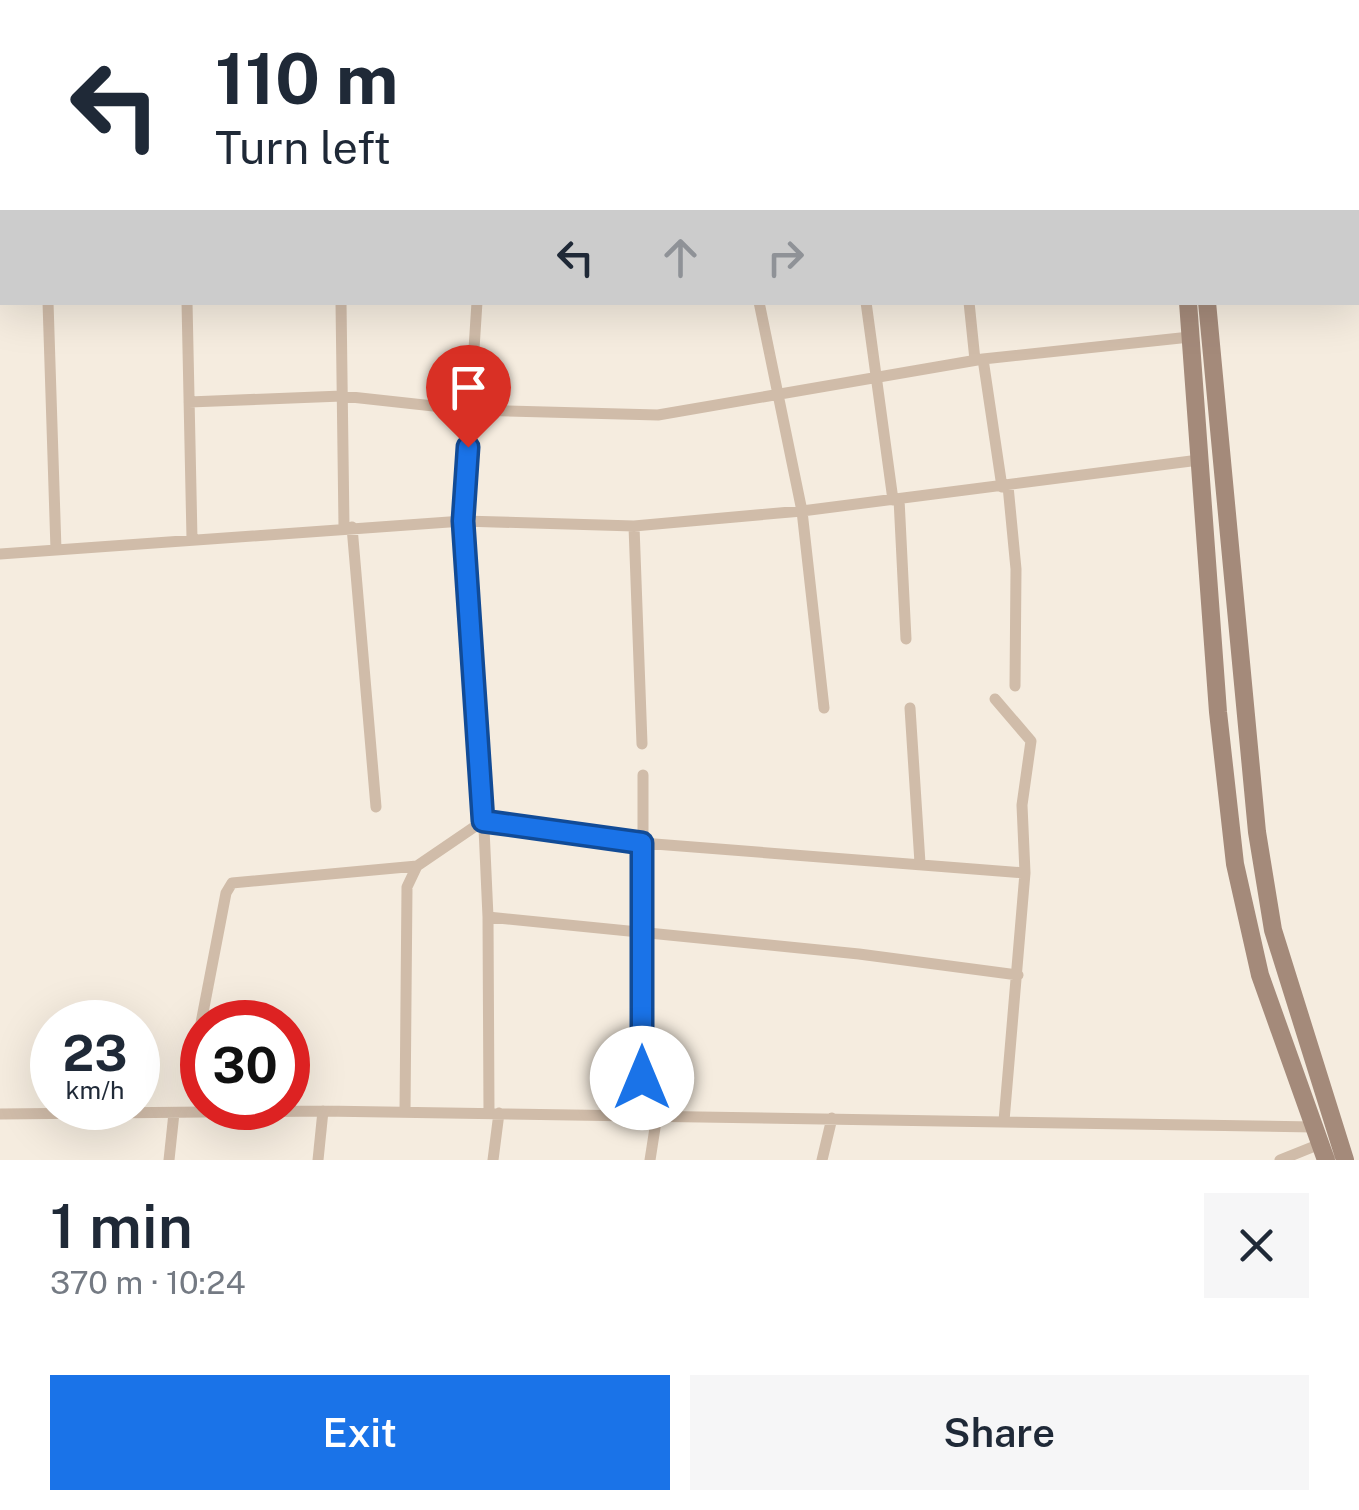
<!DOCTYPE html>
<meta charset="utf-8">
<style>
body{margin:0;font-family:"Public Sans",sans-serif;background:#f6f6f7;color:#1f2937;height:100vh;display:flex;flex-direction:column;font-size:38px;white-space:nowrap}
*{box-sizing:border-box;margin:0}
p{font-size:32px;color:#747a83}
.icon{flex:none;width:55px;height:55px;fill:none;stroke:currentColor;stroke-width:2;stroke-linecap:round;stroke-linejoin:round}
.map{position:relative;height:1160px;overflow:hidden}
.panel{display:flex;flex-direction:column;background:#fff;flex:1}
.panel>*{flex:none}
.top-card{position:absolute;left:0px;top:0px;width:1360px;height:305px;box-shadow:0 10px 40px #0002;background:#fff;color:#1f2937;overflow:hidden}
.speed{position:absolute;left:30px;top:1000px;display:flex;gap:20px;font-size:50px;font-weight:700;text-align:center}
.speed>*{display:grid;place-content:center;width:130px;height:130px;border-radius:50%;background:#fff;box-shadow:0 10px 40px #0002;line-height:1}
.speed small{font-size:25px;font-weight:400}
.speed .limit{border:15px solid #d22;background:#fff;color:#111}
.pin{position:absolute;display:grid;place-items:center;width:85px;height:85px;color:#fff;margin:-102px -42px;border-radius:50% 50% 50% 0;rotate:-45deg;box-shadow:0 0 10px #0007}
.pin .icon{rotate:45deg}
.me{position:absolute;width:110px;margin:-55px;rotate:0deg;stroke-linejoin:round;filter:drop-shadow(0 0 8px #0008)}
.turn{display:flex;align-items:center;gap:35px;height:210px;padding:0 50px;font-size:45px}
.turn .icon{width:130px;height:130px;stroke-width:2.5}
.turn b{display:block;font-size:70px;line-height:85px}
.lanes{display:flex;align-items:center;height:95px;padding:0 50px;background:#0003;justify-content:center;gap:50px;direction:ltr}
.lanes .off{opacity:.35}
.round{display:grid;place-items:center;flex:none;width:105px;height:105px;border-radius:0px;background:#f6f6f7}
.headline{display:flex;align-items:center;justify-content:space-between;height:170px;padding:0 50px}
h1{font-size:60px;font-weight:600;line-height:75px}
.button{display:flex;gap:20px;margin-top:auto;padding:20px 50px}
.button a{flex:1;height:115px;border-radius:0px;background:#1a73e8;color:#fff;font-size:40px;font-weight:600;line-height:115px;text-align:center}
.button a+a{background:#f6f6f7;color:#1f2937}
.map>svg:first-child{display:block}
</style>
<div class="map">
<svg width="1359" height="1160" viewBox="0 0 1359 1160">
<rect width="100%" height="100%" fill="#f5ecdf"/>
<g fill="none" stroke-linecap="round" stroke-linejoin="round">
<path stroke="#d0bca9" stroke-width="11" d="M 53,0 L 54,2
M 197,0 L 197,2
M 330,0 L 330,2
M 586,0 L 586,2
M 709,0 L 710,2
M 817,0 L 817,2
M 920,0 L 920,2
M 476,2 L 476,0
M 0,28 L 2,28
M 0,169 L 2,169
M 48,302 L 56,550
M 187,302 L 192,539
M 341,302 L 344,527
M 477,302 L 463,521 L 482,784 L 488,917 L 489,1113
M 759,302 L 802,511 L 824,708
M 866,302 L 893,500
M 969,302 L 975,360
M 983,359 L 1002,487
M 189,402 L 342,396 L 470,410 L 658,415 L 983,359 L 1190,337
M 1008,486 L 1016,569 L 1015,686
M 899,499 L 906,639
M 634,526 L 642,744
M 352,527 L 376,807
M 0,554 L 463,521 L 634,526 L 802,511 L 1199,460
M 995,699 L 1031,741 L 1022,805 L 1025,873 L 1004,1121
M 910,708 L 920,863
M 488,917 L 859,954 L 1018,975
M 202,1050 L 201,1023 L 226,893 L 232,883 L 417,866
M 405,1112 L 407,887 L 417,866 L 483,821 L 642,843 L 1025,873
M 0,1114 L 323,1111 L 1314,1127
M 643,1115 L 643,775
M 169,1160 L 174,1113
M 318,1160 L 323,1111
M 493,1160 L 499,1113
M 650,1160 L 657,1115
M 822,1160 L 832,1118
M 1280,1160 L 1320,1144"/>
<path stroke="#a48a7a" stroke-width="18" d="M 1163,0 L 1163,2
M 1180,0 L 1180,2
M 1358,180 L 1359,179
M 1188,302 L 1218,712 L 1235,864 L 1260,975 L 1326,1160
M 1207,302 L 1257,832 L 1273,930 L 1345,1160"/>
</g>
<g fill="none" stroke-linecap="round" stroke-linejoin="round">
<defs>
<path id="route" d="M 468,447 L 463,521 L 483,821 L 642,843 L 642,1078"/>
</defs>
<use href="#route" stroke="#114b97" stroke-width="25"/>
<use href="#route" stroke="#1a73e8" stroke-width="18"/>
</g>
</svg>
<div class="speed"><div>23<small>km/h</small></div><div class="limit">30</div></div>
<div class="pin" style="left:468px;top:447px;background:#d93025"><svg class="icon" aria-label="arrive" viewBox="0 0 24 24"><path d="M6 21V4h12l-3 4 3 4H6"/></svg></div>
<svg class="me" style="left:642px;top:1078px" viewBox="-20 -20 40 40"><circle r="19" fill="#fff"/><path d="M0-13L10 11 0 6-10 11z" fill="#1a73e8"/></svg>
<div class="top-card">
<div class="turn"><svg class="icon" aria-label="left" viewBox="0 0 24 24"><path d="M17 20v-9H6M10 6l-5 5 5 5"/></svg><div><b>110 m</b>Turn left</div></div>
<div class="lanes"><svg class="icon" aria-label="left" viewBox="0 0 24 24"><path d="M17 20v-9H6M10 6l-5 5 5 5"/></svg><svg class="icon off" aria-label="ahead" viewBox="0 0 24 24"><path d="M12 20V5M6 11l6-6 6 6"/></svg><svg class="icon off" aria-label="right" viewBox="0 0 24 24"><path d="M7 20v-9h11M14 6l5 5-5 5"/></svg></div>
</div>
</div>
<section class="panel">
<div class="headline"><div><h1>1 min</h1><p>370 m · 10:24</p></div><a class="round"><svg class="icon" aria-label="close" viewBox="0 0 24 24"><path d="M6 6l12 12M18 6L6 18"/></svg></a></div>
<div class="button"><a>Exit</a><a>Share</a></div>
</section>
